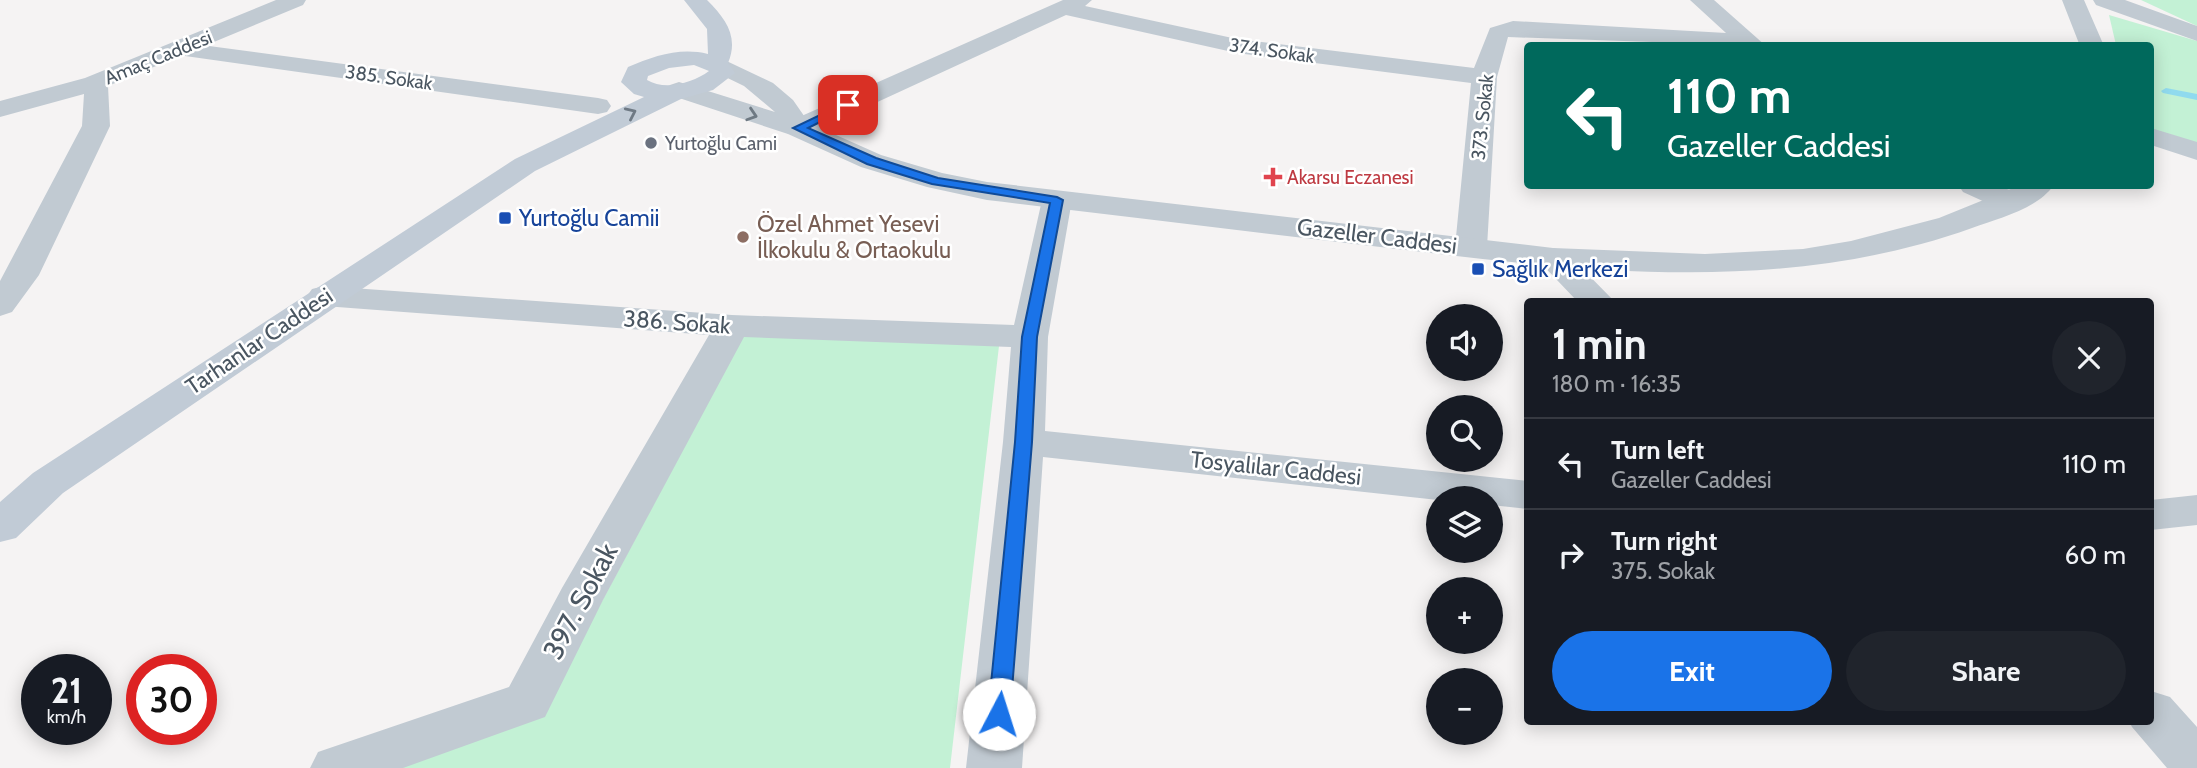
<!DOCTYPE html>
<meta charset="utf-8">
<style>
body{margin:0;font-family:Cabin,sans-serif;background:#20242c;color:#f1f3f6;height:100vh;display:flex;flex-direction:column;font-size:26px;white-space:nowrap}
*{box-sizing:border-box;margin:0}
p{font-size:23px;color:#9ea1a6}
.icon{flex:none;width:38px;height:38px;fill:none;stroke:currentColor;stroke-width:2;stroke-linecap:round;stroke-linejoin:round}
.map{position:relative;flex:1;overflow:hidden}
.panel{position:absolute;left:1524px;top:298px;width:630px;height:427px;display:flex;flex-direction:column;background:#171b24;border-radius:7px;box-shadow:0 4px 18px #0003}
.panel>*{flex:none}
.banner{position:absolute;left:1524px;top:42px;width:630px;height:147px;border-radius:7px;box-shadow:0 4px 18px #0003;background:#00695c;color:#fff;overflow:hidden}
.tools{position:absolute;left:1426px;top:304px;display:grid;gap:14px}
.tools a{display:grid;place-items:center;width:77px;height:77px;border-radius:50%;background:#171b24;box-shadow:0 4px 18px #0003;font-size:35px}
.speed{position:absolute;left:21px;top:654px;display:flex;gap:14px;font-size:35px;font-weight:700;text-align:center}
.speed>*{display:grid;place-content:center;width:91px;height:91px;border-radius:50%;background:#171b24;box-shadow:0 4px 18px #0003;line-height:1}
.speed small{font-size:18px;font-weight:400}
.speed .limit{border:10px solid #d22;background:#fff;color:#111}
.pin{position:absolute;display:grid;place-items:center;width:60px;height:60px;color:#fff;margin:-30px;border-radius:14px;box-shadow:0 4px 10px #0006}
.me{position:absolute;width:77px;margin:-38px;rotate:5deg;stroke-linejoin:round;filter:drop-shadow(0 0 5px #0008)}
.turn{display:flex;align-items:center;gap:24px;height:147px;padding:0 28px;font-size:32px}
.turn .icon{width:91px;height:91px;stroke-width:2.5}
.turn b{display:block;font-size:49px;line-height:60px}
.round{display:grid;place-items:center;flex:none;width:74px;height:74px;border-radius:37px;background:#20242c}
.summary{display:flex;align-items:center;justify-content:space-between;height:119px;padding:0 28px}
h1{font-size:42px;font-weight:700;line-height:52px}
.button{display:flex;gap:14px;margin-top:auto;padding:14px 28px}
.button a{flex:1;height:80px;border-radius:42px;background:#1a73e8;color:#fff;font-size:28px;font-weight:700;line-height:80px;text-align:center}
.button a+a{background:#20242c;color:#f1f3f6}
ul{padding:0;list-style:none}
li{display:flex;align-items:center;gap:21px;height:91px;padding:0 28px;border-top:2px solid #363941}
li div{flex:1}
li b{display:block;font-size:26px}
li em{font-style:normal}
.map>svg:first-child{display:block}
</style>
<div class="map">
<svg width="2197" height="768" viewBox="0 0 2197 768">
<rect width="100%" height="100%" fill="#f5f3f3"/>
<path fill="#c3f1d5" d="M 2141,0 L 2197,0 L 2197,26 Z
M 2109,15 L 2197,41 L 2197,146 L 2151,131 L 2151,46 L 2116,45 Z
M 745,333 L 999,346 L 950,768 L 358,768 L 545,708 Z"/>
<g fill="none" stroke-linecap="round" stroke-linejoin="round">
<path fill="#90daee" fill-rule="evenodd" d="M 2166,88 L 2197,94 L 2197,100 L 2163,93 L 2161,91 Z"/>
<path fill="#c1cad2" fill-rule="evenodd" d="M 1063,0 L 1092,0 L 1085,6 L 1237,39 L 1474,68 L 1490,28 L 1513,21 L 1726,33 L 1690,0 L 1714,0 L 1766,46 L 1508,37 L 1497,77 L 1487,247 L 1483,254 L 1471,257 L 1459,254 L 1455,247 L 1471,83 L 1237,53 L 1066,15 L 808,134 L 788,134 L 784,128 L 788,122 Z
M 2093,0 L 2125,0 L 2197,26 L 2197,41 L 2096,5 Z
M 179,42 L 598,98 L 607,100 L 611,106 L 607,112 L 598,114 L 171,54 L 167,49 L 171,44 Z
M 2151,128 L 2197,142 L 2197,160 L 2151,145 Z
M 1959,186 C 1980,184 2011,182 2024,202 L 2020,208 L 2009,211 L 1998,208 L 1963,192 Z
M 1057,191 L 1068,194 L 1072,200 L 1048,337 L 1045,431 L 1528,481 L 1528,509 L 1491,505 L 1491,499 L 1438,500 L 1043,457 L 1022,768 L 966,768 L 1003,442 L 1011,347 L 744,337 L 603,600 L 545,717 L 403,768 L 310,768 L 318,752 L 509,687 L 562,588 L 709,335 L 324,306 L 312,303 L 307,296 L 312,289 L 324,286 L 732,315 L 1014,325 L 1042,200 L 1046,194 Z
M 1553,248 L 1565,251 L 1614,301 L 1577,301 L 1536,258 L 1541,251 Z
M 2197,495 L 2197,525 L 2151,530 L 2151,500 Z
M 2151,691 L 2170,697 L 2197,727 L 2197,768 L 2167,768 L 2132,727 L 2129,721 L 2151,721 Z"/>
<path fill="#c1cad2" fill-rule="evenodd" d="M 276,0 L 306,0 L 303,5 L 108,86 L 110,126 L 39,275 L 12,312 L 0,316 L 0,281 L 82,126 L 84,94 L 0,117 L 0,101 L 85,78 Z
M 2062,0 L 2084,0 L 2104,46 L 2080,46 Z
M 716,56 L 773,83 L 793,100 L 809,123 L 881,155 L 942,173 L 987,182 L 1553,248 L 1705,254 L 1803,249 L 1851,241 L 1939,218 L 2018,186 L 2053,186 C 2037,209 1997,219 1972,228 C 1776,298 1573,270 1372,246 C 1244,231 1115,215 987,200 L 927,187 L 861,167 L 788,134 L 670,95 L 666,90 L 670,85 L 679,82 L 775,112 L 744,86 L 707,68 L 704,63 L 707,58 Z"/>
<path fill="#c1cbd6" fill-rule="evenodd" d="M 684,0 L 707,0 C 726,19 739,37 728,63 L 735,73 L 713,90 L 681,99 L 535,171 L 63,493 L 16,538 L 0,542 L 0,502 L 33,473 L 515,159 L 644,97 L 634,94 L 621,82 L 628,67 C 654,56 680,47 708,54 L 707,29 ZM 694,65 L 709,71 C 693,83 665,91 647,80 L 648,76 L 669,68 Z"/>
</g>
<defs><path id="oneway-chevron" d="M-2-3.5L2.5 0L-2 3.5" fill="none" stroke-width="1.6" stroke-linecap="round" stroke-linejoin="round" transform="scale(1.75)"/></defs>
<use stroke="#6e7984" href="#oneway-chevron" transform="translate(631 113) rotate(-25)"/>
<use stroke="#6e7983" href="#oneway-chevron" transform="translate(752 115) rotate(18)"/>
<path fill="#1a73e8" stroke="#114b97" stroke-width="2" d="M 845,103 L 854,105 L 808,128 L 876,158 L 938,178 L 1057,197 L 1063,200 L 1037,337 L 1032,442 L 1010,714 L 1006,720 L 999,722 L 991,720 L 988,714 L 1015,442 L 1022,337 L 1050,203 L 932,184 L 867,164 L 793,128 Z"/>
<circle fill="#6b7280" stroke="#fff" stroke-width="2.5" cx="651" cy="143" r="7"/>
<path fill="#e0444e" stroke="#fff" stroke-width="2.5" d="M1269.5 166.5h7v7h7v7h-7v7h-7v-7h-7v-7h7z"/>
<g fill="#1a4fb4" stroke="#fff" stroke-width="2.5">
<rect x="498" y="211" width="14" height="14" rx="3.5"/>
<rect x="1471" y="262" width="14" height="14" rx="3.5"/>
</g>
<circle fill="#8d6e63" stroke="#fff" stroke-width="2.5" cx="743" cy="237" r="7"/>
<g text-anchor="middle" stroke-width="5" stroke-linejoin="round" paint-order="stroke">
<g font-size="19" fill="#4a5661" stroke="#fff">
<text transform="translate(1272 50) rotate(8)" y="7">374. Sokak</text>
<text transform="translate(158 57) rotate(-22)" y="7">Amaç Caddesi</text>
<text transform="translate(389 77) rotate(8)" y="7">385. Sokak</text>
<text transform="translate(1482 117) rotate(-84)" y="7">373. Sokak</text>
</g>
<g font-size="19" fill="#5b616d" stroke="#fff" text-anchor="start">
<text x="665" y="150">Yurtoğlu Cami</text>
</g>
<g font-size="19" fill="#be3a42" stroke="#fff" text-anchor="start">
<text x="1287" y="184">Akarsu Eczanesi</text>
</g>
<g font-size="23" fill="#164399" stroke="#fff" text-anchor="start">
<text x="519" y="226">Yurtoğlu Camii</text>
<text x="1492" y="277">Sağlık Merkezi</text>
</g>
<g font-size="23" fill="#785e54" stroke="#fff" text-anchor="start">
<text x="757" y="232">Özel Ahmet Yesevi<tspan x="757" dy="26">İlkokulu &amp; Ortaokulu</tspan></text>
</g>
<g font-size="23" fill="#4a5661" stroke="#fff">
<text transform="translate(1377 236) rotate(7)" y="8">Gazeller Caddesi</text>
<text transform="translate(677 322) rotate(4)" y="8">386. Sokak</text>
<text transform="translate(259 341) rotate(-34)" y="8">Tarhanlar Caddesi</text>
<text transform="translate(1276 468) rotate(6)" y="8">Tosyalılar Caddesi</text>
</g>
<g font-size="28" fill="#4a5661" stroke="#fff">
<text transform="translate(580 601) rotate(-62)" y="10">397. Sokak</text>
</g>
</g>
</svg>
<div class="tools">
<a><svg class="icon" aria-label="sound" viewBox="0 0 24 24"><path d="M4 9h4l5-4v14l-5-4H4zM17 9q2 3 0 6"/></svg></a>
<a><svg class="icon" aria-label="search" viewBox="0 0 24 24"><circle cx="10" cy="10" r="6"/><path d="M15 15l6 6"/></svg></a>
<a><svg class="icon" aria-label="layers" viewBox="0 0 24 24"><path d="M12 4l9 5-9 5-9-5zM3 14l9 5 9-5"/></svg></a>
<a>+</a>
<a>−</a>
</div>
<div class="speed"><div>21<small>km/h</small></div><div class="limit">30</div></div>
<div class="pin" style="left:848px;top:105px;background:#d93025"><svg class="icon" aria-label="arrive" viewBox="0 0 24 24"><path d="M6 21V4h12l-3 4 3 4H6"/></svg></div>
<svg class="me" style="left:999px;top:714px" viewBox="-20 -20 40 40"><circle r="19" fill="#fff"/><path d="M0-13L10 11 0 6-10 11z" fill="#1a73e8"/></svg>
<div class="banner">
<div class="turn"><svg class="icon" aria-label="left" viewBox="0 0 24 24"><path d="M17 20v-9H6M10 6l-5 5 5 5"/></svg><div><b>110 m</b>Gazeller Caddesi</div></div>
</div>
<section class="panel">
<div class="summary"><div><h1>1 min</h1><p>180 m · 16:35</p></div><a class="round"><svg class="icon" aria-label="close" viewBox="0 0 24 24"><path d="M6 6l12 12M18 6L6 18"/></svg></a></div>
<ul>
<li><svg class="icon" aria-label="left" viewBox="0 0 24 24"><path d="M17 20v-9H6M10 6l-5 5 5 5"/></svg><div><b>Turn left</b><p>Gazeller Caddesi</p></div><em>110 m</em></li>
<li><svg class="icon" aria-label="right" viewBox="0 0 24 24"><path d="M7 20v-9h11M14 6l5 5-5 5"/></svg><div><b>Turn right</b><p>375. Sokak</p></div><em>60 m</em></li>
</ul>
<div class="button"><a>Exit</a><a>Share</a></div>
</section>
</div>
